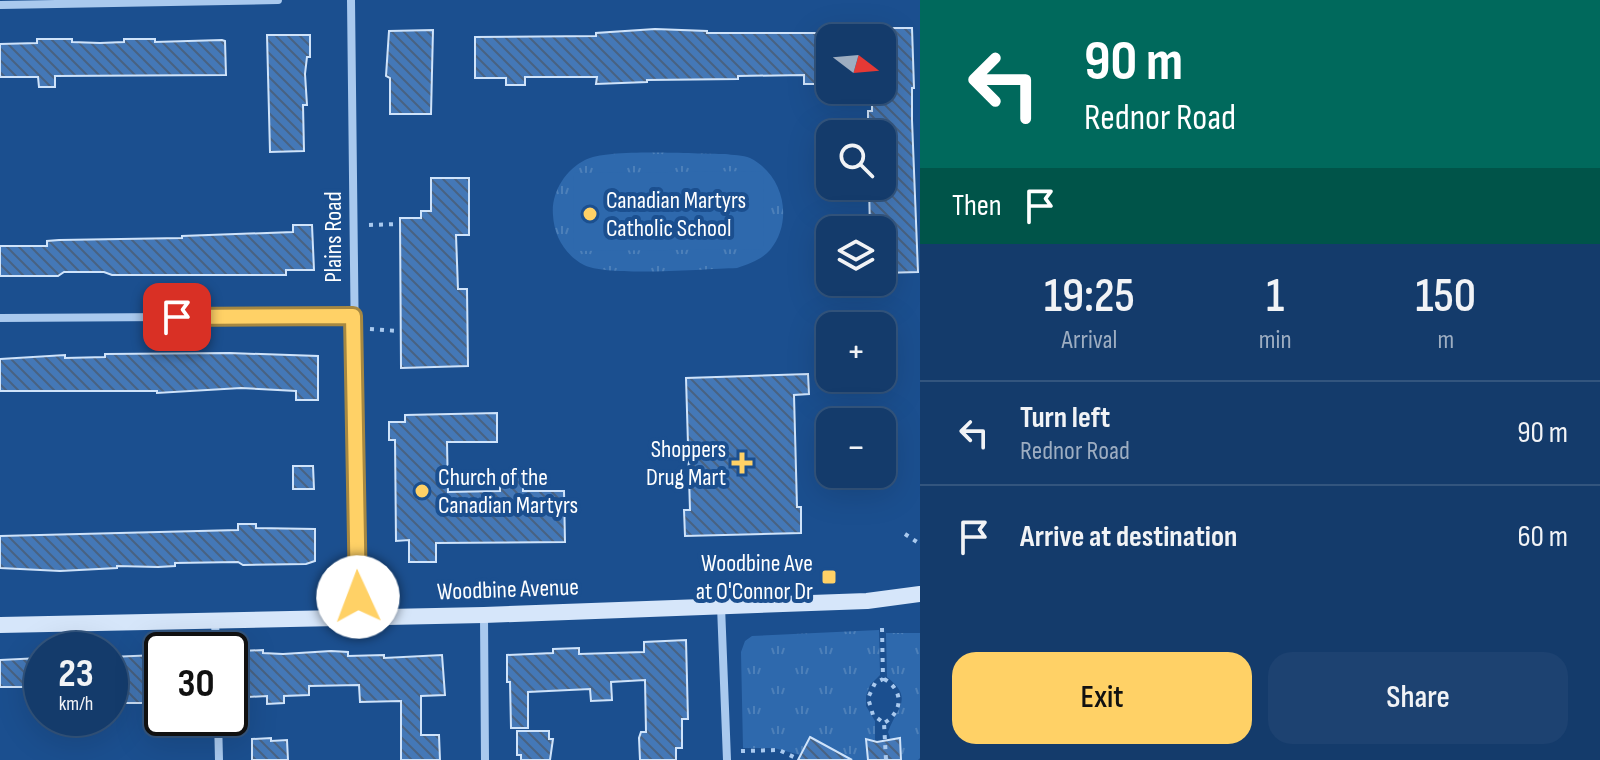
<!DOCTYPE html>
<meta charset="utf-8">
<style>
body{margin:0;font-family:"Sofia Sans Condensed",sans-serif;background:#1d4271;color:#f1f3f6;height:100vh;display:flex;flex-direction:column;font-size:30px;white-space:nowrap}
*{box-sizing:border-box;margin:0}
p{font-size:26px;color:#9dadc1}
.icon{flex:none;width:44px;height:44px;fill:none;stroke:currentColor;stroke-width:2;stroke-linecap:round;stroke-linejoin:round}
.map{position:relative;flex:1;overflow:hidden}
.side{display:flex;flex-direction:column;background:#143b6b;width:680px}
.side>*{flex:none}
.top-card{background:#00695c;color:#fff;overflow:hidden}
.needle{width:52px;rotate:106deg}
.buttons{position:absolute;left:816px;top:24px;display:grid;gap:16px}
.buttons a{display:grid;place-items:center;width:80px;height:80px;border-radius:16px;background:#143b6b;box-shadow:0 8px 32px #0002,0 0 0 2px #33557e;font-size:40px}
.speed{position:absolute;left:24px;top:632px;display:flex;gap:16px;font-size:40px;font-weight:700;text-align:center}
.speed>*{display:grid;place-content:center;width:104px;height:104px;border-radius:50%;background:#143b6b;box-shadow:0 8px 32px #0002,0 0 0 2px #33557e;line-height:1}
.speed small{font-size:20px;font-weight:400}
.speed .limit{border:4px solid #111;border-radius:12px;background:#fff;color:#111}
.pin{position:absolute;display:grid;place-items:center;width:68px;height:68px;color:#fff;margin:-34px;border-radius:16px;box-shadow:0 4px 12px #0006}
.me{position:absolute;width:88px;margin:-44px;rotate:358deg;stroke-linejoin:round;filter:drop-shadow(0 0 6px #0008)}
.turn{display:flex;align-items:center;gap:28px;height:168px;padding:0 32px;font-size:36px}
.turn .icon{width:104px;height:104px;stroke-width:2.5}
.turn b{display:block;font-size:56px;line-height:68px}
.then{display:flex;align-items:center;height:76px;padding:0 32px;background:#0003;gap:16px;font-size:30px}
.eta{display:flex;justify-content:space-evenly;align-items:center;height:136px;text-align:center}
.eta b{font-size:48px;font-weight:600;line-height:56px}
.cta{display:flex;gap:16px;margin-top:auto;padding:16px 32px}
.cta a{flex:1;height:92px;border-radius:24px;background:#ffd166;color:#111;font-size:32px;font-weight:600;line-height:92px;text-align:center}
.cta a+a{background:#1d4271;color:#f1f3f6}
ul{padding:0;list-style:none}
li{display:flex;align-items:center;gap:24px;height:104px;padding:0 32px;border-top:2px solid #33557e}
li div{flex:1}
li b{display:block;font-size:30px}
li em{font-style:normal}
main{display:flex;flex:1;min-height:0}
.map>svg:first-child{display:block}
</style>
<main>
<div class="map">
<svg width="920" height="760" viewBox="0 0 920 760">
<defs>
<pattern id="grass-tufts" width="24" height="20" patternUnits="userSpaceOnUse" patternTransform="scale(2)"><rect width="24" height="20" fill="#2e69ad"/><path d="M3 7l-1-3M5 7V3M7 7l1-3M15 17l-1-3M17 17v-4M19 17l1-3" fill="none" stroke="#4d80b9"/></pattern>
<pattern id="building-back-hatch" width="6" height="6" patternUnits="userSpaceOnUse" patternTransform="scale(2)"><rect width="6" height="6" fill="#4478b7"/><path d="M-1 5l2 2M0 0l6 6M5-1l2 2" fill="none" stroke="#486282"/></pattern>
</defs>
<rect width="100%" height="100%" fill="#1b4f8f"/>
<path fill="url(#grass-tufts)" d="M 725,154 C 732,155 743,155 750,158 C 784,175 794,221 770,250 C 761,260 749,264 737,268 C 704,269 609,277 584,265 C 565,255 554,236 553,215 C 551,193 565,170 585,160 C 608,148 694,154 725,154 Z
M 879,630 L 880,675 L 870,685 L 866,696 L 866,706 L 875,721 L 875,760 L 852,760 L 810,737 L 800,755 L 774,748 L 743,748 L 741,652 L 745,641 L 752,636 Z
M 886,633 L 920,633 L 920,758 L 918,760 L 892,760 L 893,746 L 888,732 C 896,708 915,699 887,677 Z"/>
<path fill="#2e69ad" d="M 763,171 L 764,249 L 574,251 L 573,173 Z"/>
<path fill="url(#building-back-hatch)" stroke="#cfe3fa" stroke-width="2" d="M 882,28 L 912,28 L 914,88 L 912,88 L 912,120 L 918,272 L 882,273 L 882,230 L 870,230 L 869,186 L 882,186 L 882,134 L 868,134 L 868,111 L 872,111 L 872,90 L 882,90 Z
M 655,29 L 707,31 L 707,33 L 829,33 L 830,84 L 804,84 L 804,75 L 738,76 L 738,79 L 647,80 L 647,82 L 596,84 L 597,77 L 525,77 L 525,85 L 506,85 L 506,78 L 475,78 L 475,37 L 596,36 L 596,33 Z
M 433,30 L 431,114 L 390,114 L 390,78 L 386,76 L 389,31 Z
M 267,35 L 310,35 L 310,57 L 307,57 L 305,74 L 307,105 L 303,105 L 304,151 L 270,152 Z
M 37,39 L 72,39 L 72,42 L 100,43 L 124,42 L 124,39 L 155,39 L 155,42 L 222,40 L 225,41 L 226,75 L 55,76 L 55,87 L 39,87 L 38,77 L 0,77 L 0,44 L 37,43 Z
M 431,178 L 469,178 L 469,235 L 456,235 L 458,289 L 467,289 L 468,366 L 401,368 L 400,218 L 421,218 L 421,211 L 431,211 Z
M 293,225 L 312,225 L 314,270 L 286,270 L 286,275 L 112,275 L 104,272 L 64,272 L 58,276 L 0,276 L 0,246 L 47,246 L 47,241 L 59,240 L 182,238 L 182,236 L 293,232 Z
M 230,353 L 318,356 L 318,400 L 296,400 L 296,391 L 241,388 L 157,393 L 157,391 L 0,391 L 0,359 L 65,355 L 65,358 L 105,357 L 105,354 Z
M 808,374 L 809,394 L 794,395 L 797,507 L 801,507 L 801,533 L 685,536 L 684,510 L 690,510 L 686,378 Z
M 497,413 L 497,442 L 447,442 L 448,492 L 500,491 L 500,477 L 523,476 L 523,491 L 564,491 L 565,542 L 436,543 L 436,562 L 409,562 L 409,540 L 396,541 L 395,440 L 389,440 L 389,422 L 405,422 L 405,415 Z
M 293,466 L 313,466 L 314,489 L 293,489 Z
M 238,524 L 256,524 L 256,528 L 315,529 L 315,561 L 306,564 L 243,565 L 238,562 L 175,563 L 175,566 L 158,567 L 117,566 L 117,568 L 60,571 L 0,568 L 0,536 L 238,530 Z
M 686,640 L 688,719 L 682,719 L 682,748 L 676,748 L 676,760 L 640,760 L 639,738 L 641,732 L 646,732 L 645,680 L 611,682 L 612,700 L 591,701 L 590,689 L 528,692 L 528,728 L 511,728 L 510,682 L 507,682 L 507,655 L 553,653 L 553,649 L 579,648 L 579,654 L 644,652 L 644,642 Z
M 263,650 L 263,653 L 283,654 L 331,651 L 348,652 L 348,656 L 384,655 L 384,658 L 442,655 L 445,695 L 421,696 L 421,735 L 439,735 L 440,760 L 401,760 L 401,701 L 360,702 L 359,685 L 309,686 L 309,695 L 284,696 L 284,703 L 267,704 L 267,696 L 248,697 L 248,693 L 243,693 L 241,651 Z
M 157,655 L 157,660 L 162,660 L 162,708 L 143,709 L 143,703 L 118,703 L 118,698 L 110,698 L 110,657 Z
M 40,658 L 42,692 L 26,692 L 26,687 L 0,687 L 0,660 Z
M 517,731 L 549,731 L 549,739 L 553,739 L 550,760 L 521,760 L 521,755 L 517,755 Z
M 810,737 L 852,760 L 798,760 Z
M 271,738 L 271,741 L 287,740 L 288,760 L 252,760 L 252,739 Z
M 900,738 L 901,760 L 868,760 L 866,739 L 877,742 Z"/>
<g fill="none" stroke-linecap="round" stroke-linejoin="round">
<path stroke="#a9c9ee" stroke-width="4" stroke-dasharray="4 6" stroke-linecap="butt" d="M 369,225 L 398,224
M 370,329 L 399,331
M 905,534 L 920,544
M 882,628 L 883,679 L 875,683 L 868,698 L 873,715 L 884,723 L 886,760
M 884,679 C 904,690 903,712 884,723
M 741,751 L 779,750 L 798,759"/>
<path stroke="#a9c9ee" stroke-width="8" d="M 351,0 L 358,617
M 0,5 L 278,0
M 0,318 L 353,316
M 721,606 L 727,760
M 484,616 L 485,760
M 215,619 L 216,650
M 218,718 L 219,760"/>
<path stroke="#d6e6fa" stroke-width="16" d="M 0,625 L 484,615 L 867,601 L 920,594"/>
</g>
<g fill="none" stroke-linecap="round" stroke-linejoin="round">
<defs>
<path id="route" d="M 177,317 L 353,316 L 358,597"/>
</defs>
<use href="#route" stroke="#a68842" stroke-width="20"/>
<use href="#route" stroke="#ffd166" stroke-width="14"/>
</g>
<g fill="#ffd166" stroke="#1b4f8f" stroke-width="3">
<circle cx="590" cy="214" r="8"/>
<path d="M738 451h8v8h8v8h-8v8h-8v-8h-8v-8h8z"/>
<circle cx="422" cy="491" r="8"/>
<rect x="821" y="569" width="16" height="16" rx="4"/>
</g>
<g text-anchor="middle" stroke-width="8" stroke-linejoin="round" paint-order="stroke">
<g font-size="24" fill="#fff" stroke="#1b4f8f" text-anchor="start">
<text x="606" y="208">Canadian Martyrs<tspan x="606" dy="28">Catholic School</tspan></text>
<text x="726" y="457" text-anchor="end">Shoppers<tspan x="726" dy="28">Drug Mart</tspan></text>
<text x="438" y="485">Church of the<tspan x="438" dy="28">Canadian Martyrs</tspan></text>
<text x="813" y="571" text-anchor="end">Woodbine Ave<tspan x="813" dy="28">at O'Connor Dr</tspan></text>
</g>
<g font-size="24" fill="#fff" stroke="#1b4f8f">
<text transform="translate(333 237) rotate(-90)" y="8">Plains Road</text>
<text transform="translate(508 589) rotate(-2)" y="8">Woodbine Avenue</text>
</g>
</g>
</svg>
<div class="buttons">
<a><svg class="needle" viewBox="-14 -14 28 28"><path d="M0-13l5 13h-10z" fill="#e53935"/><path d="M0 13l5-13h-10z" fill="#9dadc1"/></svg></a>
<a><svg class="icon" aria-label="search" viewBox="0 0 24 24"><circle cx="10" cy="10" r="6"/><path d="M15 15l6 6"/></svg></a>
<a><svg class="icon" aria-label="layers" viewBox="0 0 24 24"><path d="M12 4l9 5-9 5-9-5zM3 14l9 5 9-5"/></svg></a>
<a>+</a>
<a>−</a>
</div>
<div class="speed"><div>23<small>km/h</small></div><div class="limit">30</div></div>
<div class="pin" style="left:177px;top:317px;background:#d93025"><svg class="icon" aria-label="arrive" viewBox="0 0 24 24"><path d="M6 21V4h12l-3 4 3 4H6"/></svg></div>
<svg class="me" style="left:358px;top:597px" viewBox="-20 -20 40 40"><circle r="19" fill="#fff"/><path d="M0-13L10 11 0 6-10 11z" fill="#ffd166"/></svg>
</div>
<section class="side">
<div class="top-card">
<div class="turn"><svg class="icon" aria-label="left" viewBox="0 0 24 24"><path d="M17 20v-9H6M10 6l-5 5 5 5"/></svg><div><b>90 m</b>Rednor Road</div></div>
<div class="then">Then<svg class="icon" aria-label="arrive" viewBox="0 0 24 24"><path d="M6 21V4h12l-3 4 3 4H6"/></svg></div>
</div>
<div class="eta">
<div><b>19:25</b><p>Arrival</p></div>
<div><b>1</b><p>min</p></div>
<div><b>150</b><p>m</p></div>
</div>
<ul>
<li><svg class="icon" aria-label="left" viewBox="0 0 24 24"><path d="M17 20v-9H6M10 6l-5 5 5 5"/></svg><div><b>Turn left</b><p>Rednor Road</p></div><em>90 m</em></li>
<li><svg class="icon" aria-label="arrive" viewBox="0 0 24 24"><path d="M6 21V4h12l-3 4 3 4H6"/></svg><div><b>Arrive at destination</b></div><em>60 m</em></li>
</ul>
<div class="cta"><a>Exit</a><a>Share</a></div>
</section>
</main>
